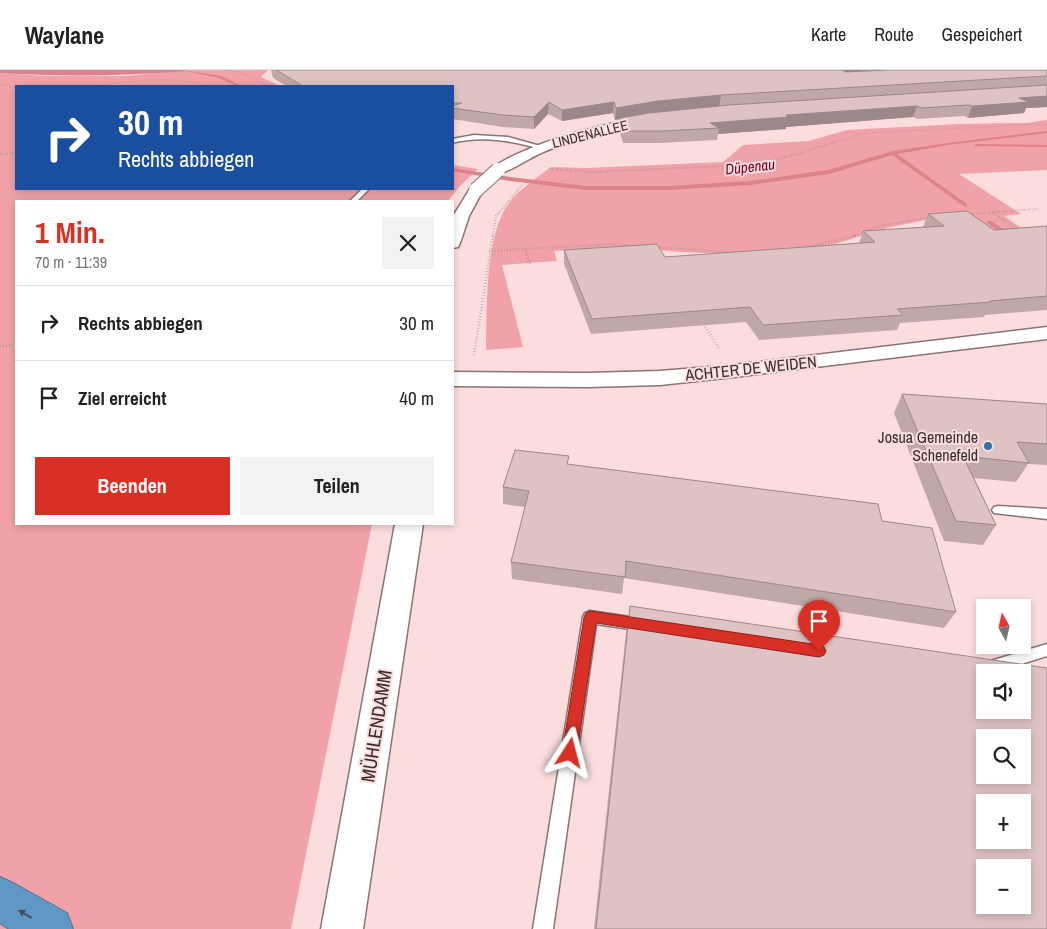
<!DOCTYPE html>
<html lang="de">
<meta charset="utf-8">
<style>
body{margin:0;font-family:"Archivo Narrow",sans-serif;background:#f2f2f2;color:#222;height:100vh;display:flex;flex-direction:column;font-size:19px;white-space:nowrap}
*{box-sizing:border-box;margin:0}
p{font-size:16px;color:#767676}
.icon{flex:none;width:28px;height:28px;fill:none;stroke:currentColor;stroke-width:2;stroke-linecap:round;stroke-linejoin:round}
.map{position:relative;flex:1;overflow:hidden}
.sheet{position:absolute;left:15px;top:130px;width:439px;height:325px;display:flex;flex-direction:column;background:#fff;border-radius:0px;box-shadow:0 2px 8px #0003}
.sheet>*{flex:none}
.banner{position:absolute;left:15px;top:15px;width:439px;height:105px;border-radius:0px;box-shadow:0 2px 8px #0003;background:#1a4fa0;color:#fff;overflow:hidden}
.needle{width:32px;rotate:352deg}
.controls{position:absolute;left:976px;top:529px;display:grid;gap:10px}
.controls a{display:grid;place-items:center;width:55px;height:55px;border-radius:0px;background:#fff;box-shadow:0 2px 8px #0003;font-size:25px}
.pin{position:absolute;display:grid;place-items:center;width:42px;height:42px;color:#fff;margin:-51px -21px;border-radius:50% 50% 50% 0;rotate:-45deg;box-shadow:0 0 5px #0007}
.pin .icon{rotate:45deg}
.me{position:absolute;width:55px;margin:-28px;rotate:9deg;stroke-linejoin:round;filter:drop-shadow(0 0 4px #0008)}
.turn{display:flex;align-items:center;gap:18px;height:105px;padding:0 20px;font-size:22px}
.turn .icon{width:65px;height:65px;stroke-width:2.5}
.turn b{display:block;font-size:35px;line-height:42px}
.round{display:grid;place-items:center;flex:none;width:52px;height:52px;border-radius:0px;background:#f2f2f2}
.head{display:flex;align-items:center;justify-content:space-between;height:85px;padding:0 20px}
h1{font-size:30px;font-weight:800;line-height:38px;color:#d93025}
.primary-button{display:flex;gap:10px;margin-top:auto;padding:10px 20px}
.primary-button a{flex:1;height:58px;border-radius:0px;background:#d93025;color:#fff;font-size:20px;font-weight:800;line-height:58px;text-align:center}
.primary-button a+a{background:#f2f2f2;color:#222}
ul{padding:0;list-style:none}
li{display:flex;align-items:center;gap:15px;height:75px;padding:0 20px;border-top:1px solid #e0e0e0}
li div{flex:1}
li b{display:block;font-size:19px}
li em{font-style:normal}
header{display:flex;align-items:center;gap:30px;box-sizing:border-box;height:70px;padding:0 25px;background:#fff;border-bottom:1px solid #e0e0e0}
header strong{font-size:24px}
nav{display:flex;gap:28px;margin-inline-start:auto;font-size:18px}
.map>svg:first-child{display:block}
</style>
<header>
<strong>Waylane</strong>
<nav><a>Karte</a><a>Route</a><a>Gespeichert</a></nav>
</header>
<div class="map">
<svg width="1047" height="859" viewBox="0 0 1047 859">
<rect width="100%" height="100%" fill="#fbddde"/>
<path fill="#f0a2a8" d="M 185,0 L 268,0 L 261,7 L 280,16 L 16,16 L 16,119 L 452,119 L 453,95 L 478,99 L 459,117 L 448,131 L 16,131 L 16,454 L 372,454 L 291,859 L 0,859 L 0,3 L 47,6 L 125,6 Z
M 1047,50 L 1047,100 L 959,104 L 1021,144 L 1004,146 L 1030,164 L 1047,199 L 973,147 L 925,150 L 887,158 L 822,178 L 750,185 L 681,182 L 619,177 L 554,181 L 557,191 L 502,195 L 523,277 L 486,280 C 487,239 484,161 512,129 C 523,117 538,107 551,97 L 587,98 L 723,92 L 743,75 L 809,71 L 847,60 L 959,54 L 1026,53 Z"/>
<path fill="#dc828a" d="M 0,0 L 185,0 L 186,1 C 123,6 62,7 0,3 Z"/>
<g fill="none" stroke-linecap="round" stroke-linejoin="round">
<path fill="#dc828a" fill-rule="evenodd" d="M 181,0 L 221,6 L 242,16 L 237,16 L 219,8 Z
M 1047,61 L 1047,63 L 948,75 L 897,84 L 967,134 L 967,136 L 965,137 L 892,85 L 829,104 L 750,115 L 668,120 L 586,120 L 510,111 L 452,101 L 452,98 L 510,107 L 586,116 L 668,116 L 750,111 L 828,100 L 893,81 L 948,73 Z
M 976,74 L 1047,75 L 1047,77 L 974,76 Z
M 987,151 L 991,151 L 1014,167 L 1009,168 L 987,153 Z"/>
<defs>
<path id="lane" d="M 474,65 L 508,67 L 544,77 L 541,79 C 511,71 483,65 452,73 L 452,69 Z
M 362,119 L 369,119 L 357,131 L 350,131 Z
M 998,436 L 1047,439 L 1047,449 L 994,443 L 992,440 L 994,437 Z
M 590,541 L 644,549 L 649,551 L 651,555 L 649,559 L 644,561 L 596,554 L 553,859 L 533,859 L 583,547 L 585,543 Z
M 1047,574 L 1047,586 L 996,602 L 987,602 L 984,597 L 987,592 Z"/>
<path id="street" d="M 655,45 L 661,49 L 659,52 C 618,62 578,66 539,84 C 527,89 505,106 493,103 L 491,100 C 497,93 509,88 517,84 C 561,64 608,53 655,45 Z
M 476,116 L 481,117 L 483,120 L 469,146 L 460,173 L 458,177 L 452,178 L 452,148 L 471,117 Z
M 1047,257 L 1047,269 L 734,307 L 660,315 L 588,317 L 452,316 L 452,302 L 588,303 L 660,301 L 734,295 Z
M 395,454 L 423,454 L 363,859 L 321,859 Z"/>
<path id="highway" d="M 0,807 L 15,814 L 67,843 L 73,859 L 9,859 L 0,853 Z"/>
</defs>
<use href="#lane" stroke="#8d7273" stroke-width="3"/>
<use href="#street" stroke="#8d7273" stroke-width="3"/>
<use href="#highway" stroke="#527390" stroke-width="2"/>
<path stroke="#9b8687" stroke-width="1" stroke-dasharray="0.5 2" stroke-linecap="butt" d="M 228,0 L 247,5 L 268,16
M 0,14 L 16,18
M 93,16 C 132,11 170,5 209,16
M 831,73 L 864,63 L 1047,54"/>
<path stroke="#9b8687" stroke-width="2" stroke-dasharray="0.5 2" stroke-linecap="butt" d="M 0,84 L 16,83
M 550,99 L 592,102 L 728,96 L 762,92 L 795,85 L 835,72
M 993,143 L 1019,160
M 967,144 L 1038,139
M 493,166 L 496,146 L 522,115
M 853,166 L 879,156 L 931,147"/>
<path stroke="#9b8687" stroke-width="2.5" stroke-dasharray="0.5 2.5" stroke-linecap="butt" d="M 656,177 L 727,182
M 808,177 L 857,165
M 525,179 L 530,194
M 489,181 L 613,174 L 633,176
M 702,252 L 719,278
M 0,276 L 16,275
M 474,285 L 493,165"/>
<use href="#lane" fill="#fff" fill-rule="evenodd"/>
<use href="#street" fill="#fff" fill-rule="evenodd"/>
<use href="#highway" fill="#6098c5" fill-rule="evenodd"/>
<defs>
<path id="street-bridge" d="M 476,120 L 498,100"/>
</defs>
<use href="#street-bridge" stroke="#8d7273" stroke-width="16" stroke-linecap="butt"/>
<use href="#street-bridge" stroke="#fff" stroke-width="14"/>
</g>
<path fill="#c0a7a8" d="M 271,0 L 1047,0 L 1047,37 L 1026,38 L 1024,43 L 968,48 L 964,46 L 917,49 L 913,47 L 786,57 L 786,59 L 718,64 L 717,70 L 659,73 L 623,73 L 619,60 L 620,49 L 615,50 L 613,43 L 562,51 L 548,44 L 534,59 L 503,57 L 452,49 L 452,16 L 287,16 L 273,8 Z
M 928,144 L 994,160 L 1047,156 L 1047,240 L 985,245 L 984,247 L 900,253 L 897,260 L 759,270 L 746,252 L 591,264 L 564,194 L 564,180 L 665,187 L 859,173 L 863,161 L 923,157 Z
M 902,324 L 1047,334 L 1047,395 L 1028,394 L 1016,412 L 974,408 L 996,455 L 983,475 L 944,471 L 894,343 Z
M 568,394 L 882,451 L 956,542 L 944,558 L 624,508 L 622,524 L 512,509 L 511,492 L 525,437 L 503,434 L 503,417 Z
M 630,536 L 1047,859 L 594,859 L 626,563 Z"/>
<path fill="#9c8888" d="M 839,0 L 893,0 L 836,9 Z
M 721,25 L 719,37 L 657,43 L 615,50 L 616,38 L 658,31 Z
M 1047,26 L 1047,37 L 1026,38 L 1024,43 L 968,48 L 972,36 L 1019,28 Z
M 549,32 L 548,44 L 534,59 L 534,47 Z
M 614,32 L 613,43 L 562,51 L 562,40 Z
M 917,36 L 913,47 L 786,57 L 786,59 L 718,64 L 719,58 L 710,53 L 786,45 Z"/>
<path fill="#dfc2c3" stroke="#9c8888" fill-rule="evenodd" d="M 276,0 L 842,0 L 846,2 L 886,0 L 1047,0 L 1047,6 L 721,25 L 658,31 L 616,38 L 614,32 L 562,40 L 549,32 L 534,47 L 503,45 L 452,38 L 452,36 L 462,33 L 452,33 L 452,16 L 303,16 Z
M 1047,15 L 1047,26 L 1019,28 L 1029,32 L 972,36 L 968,35 L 921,38 L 917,36 L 786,45 L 788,47 L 710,53 L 719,58 L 661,61 L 624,61 L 620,48 L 649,43 L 729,35 Z
M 967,141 L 994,160 L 1047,156 L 1047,226 L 990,231 L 991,232 L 897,239 L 903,245 L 763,255 L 750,237 L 592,249 L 564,180 L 657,174 L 665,187 L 875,172 L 863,161 L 944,156 L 928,144 Z
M 902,324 L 1047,334 L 1047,374 L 1017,372 L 1029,393 L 963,386 L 996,455 L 956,451 Z
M 515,380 L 569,386 L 567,394 L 878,434 L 882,451 L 932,458 L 956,542 L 626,491 L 625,507 L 511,492 L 529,421 L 503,417 Z
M 630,536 L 1047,598 L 1047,859 L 596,859 ZM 985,602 L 1022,602 L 1022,640 L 985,640 ZM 985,668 L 1022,668 L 1022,705 L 985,705 ZM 985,732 L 1022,732 L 1022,770 L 985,770 ZM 985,798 L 1022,798 L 1022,835 L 985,835 Z"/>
<defs><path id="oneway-solid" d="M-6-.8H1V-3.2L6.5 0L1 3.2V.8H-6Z" transform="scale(1.25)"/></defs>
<use fill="#454d5b" href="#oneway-solid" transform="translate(25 844) rotate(-149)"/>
<path fill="#d93025" stroke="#8d1f18" d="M 590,541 L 819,575 L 824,577 L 826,581 L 824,585 L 819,587 L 596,553 L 577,683 L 575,689 L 570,691 L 564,689 L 562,683 L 584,547 L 586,543 Z"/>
<circle fill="#2f75aa" stroke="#fbddde" stroke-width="2" cx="988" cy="376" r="5"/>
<g text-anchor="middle" stroke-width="4" stroke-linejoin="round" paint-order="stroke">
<g font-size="14" fill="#392d2e" stroke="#fbddde">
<text transform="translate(590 64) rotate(-14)" y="5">LINDENALLEE</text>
</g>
<g font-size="15" font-style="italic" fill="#720022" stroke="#fbddde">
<text transform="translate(750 97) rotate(-6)" y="5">Düpenau</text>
</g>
<g font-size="16" fill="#392d2e" stroke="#fbddde">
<text transform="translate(751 298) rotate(-6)" y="6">ACHTER DE WEIDEN</text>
</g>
<g font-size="16" fill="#392d2e" stroke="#fbddde" text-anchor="end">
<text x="978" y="373">Josua Gemeinde<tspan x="978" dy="18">Schenefeld</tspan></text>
</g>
<g font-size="19" fill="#392d2e" stroke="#fbddde">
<text transform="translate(376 656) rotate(-81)" y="7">MÜHLENDAMM</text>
</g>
</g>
</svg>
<div class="controls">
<a><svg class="needle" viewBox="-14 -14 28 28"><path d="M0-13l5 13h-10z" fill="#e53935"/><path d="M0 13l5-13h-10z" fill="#767676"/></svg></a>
<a><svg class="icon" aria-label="sound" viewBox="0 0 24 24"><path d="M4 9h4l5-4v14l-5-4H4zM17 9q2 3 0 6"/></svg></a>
<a><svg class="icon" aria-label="search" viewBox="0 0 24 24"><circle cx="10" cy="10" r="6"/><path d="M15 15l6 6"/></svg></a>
<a>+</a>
<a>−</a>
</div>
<div class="pin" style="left:819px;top:581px;background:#d93025"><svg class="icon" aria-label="arrive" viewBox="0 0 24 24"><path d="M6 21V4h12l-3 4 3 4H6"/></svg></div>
<svg class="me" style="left:570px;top:683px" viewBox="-20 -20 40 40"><path d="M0-17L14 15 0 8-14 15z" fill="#d93025" stroke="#fff" stroke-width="4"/></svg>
<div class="banner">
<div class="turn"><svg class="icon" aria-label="right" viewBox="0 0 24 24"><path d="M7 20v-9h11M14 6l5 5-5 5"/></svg><div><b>30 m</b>Rechts abbiegen</div></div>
</div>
<section class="sheet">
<div class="head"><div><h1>1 Min.</h1><p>70 m · 11:39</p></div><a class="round"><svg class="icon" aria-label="close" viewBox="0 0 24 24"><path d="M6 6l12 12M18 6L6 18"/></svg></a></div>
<ul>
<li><svg class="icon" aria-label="right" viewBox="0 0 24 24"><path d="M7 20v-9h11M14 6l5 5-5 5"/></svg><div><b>Rechts abbiegen</b></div><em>30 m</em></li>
<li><svg class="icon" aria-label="arrive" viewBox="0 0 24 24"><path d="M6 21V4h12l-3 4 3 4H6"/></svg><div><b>Ziel erreicht</b></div><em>40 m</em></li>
</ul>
<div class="primary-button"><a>Beenden</a><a>Teilen</a></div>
</section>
</div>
